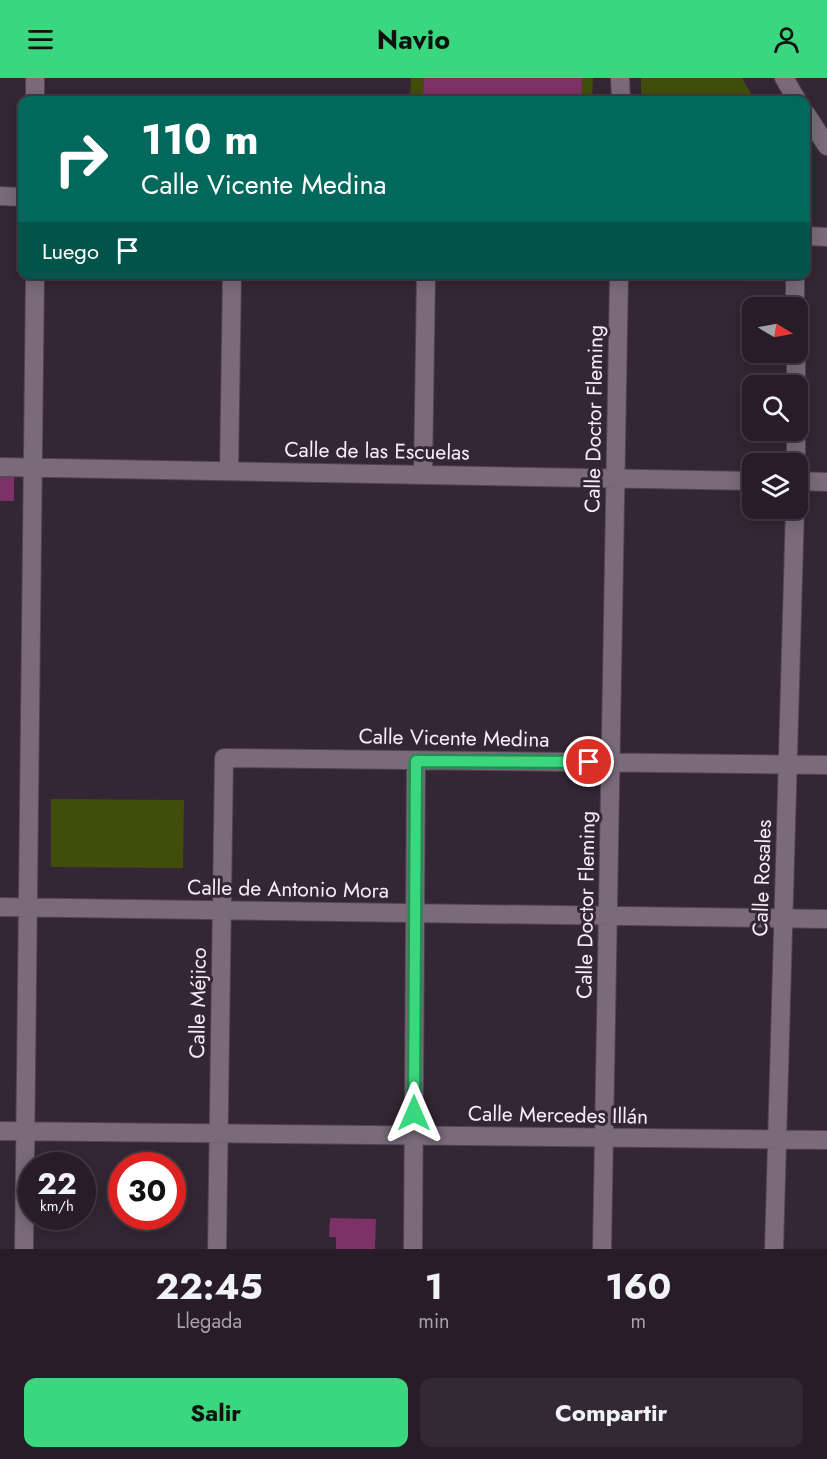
<!DOCTYPE html>
<html lang="es">
<meta charset="utf-8">
<style>
body{margin:0;font-family:Jost,sans-serif;background:#332933;color:#f1f3f6;height:100vh;display:flex;flex-direction:column;font-size:22px;white-space:nowrap}
*{box-sizing:border-box;margin:0}
p{font-size:20px;color:#a4a1a7}
.icon{flex:none;width:33px;height:33px;fill:none;stroke:currentColor;stroke-width:2;stroke-linecap:round;stroke-linejoin:round}
.map{position:relative;height:1171px;overflow:hidden}
.panel{display:flex;flex-direction:column;background:#271c27;flex:1}
.panel>*{flex:none}
.banner{position:absolute;left:18px;top:18px;width:792px;height:183px;border-radius:12px;box-shadow:0 3px 15px #0003,0 0 0 2px #433a44;background:#00695c;color:#fff;overflow:hidden}
.needle{width:39px;rotate:100deg}
.tools{position:absolute;left:742px;top:219px;display:grid;gap:12px}
.tools a{display:grid;place-items:center;width:66px;height:66px;border-radius:12px;background:#271c27;box-shadow:0 3px 15px #0003,0 0 0 2px #433a44;font-size:30px}
.speed{position:absolute;left:18px;top:1074px;display:flex;gap:12px;font-size:30px;font-weight:700;text-align:center}
.speed>*{display:grid;place-content:center;width:78px;height:78px;border-radius:50%;background:#271c27;box-shadow:0 3px 15px #0003,0 0 0 2px #433a44;line-height:1}
.speed small{font-size:15px;font-weight:400}
.speed .limit{border:9px solid #d22;background:#fff;color:#111}
.pin{position:absolute;display:grid;place-items:center;width:51px;height:51px;color:#fff;margin:-26px;border:3px solid #fff;border-radius:50%;box-shadow:0 2px 6px #0007}
.me{position:absolute;width:66px;margin:-33px;rotate:0deg;stroke-linejoin:round;filter:drop-shadow(0 0 4px #0008)}
.turn{display:flex;align-items:center;gap:21px;height:126px;padding:0 24px;font-size:27px}
.turn .icon{width:78px;height:78px;stroke-width:2.5}
.turn b{display:block;font-size:42px;line-height:51px}
.then{display:flex;align-items:center;height:57px;padding:0 24px;background:#0003;gap:12px;font-size:22px}
.eta{display:flex;justify-content:space-evenly;align-items:center;height:102px;text-align:center}
.eta b{font-size:36px;font-weight:700;line-height:42px}
.cta{display:flex;gap:12px;margin-top:auto;padding:12px 24px}
.cta a{flex:1;height:69px;border-radius:12px;background:#3bd77e;color:#111;font-size:24px;font-weight:700;line-height:69px;text-align:center}
.cta a+a{background:#332933;color:#f1f3f6}
header{display:flex;justify-content:space-between;align-items:center;height:78px;padding:0 24px;background:#3bd77e;color:#111;font-size:27px;font-weight:700}
.map>svg:first-child{display:block}
</style>
<header><svg class="icon" aria-label="menu" viewBox="0 0 24 24"><path d="M4 6h16M4 12h16M4 18h16"/></svg>Navio<svg class="icon" aria-label="person" viewBox="0 0 24 24"><circle cx="12" cy="8" r="4"/><path d="M4 21q1-7 8-7t8 7"/></svg></header>
<div class="map">
<svg width="827" height="1171" viewBox="0 0 827 1171">
<rect width="100%" height="100%" fill="#342634"/>
<path fill="#414e0b" d="M 411,0 L 593,0 L 592,22 L 410,22 Z
M 641,0 L 742,0 L 755,22 L 641,22 Z
M 51,721 L 184,722 L 183,790 L 51,789 Z"/>
<path fill="#7d3166" d="M 424,0 L 582,0 L 581,22 L 423,22 Z
M 0,399 L 14,399 L 14,423 L 0,423 Z
M 330,1140 L 376,1141 L 375,1171 L 336,1171 L 336,1159 L 329,1159 Z"/>
<g fill="none" stroke-linecap="round" stroke-linejoin="round">
<defs>
<path id="minor" d="M 35,0 L 35,22
M 620,0 L 621,22
M 784,0 L 797,22
M 806,36 L 827,68
M 0,118 L 22,119
M 806,158 L 827,159
M 795,196 L 795,230
M 796,274 L 796,308
M 796,352 L 796,386
M 0,389 L 753,403
M 229,393 L 232,196
M 423,397 L 426,196
M 798,403 L 827,404
M 0,829 L 827,841
M 0,1053 L 827,1062
M 24,1171 L 35,196
M 217,1171 L 224,680 L 827,687
M 413,1171 L 416,683
M 602,1171 L 619,196
M 774,1171 L 795,430"/>
</defs>
<use href="#minor" stroke="#504450" stroke-width="20"/>
<use href="#minor" stroke="#7a6a7a" stroke-width="18"/>
</g>
<g fill="none" stroke-linecap="round" stroke-linejoin="round">
<defs>
<path id="route" d="M 414,1035 L 416,683 L 589,684"/>
</defs>
<use href="#route" stroke="#268c52" stroke-width="15"/>
<use href="#route" stroke="#3bd77e" stroke-width="10"/>
</g>
<g text-anchor="middle" stroke-width="6" stroke-linejoin="round" paint-order="stroke">
<g font-size="21" fill="#f6edf6" stroke="#342634">
<text transform="translate(594 341) rotate(-89)" y="7">Calle Doctor Fleming</text>
<text transform="translate(377 373) rotate(1)" y="7">Calle de las Escuelas</text>
<text transform="translate(454 660) rotate(1)" y="7">Calle Vicente Medina</text>
<text transform="translate(762 800) rotate(-88)" y="7">Calle Rosales</text>
<text transform="translate(288 811) rotate(1)" y="7">Calle de Antonio Mora</text>
<text transform="translate(586 827) rotate(-89)" y="7">Calle Doctor Fleming</text>
<text transform="translate(198 925) rotate(-89)" y="7">Calle Méjico</text>
<text transform="translate(558 1037) rotate(1)" y="7">Calle Mercedes Illán</text>
</g>
</g>
</svg>
<div class="tools">
<a><svg class="needle" viewBox="-14 -14 28 28"><path d="M0-13l5 13h-10z" fill="#e53935"/><path d="M0 13l5-13h-10z" fill="#a4a1a7"/></svg></a>
<a><svg class="icon" aria-label="search" viewBox="0 0 24 24"><circle cx="10" cy="10" r="6"/><path d="M15 15l6 6"/></svg></a>
<a><svg class="icon" aria-label="layers" viewBox="0 0 24 24"><path d="M12 4l9 5-9 5-9-5zM3 14l9 5 9-5"/></svg></a>
</div>
<div class="speed"><div>22<small>km/h</small></div><div class="limit">30</div></div>
<div class="pin" style="left:589px;top:684px;background:#d93025"><svg class="icon" aria-label="arrive" viewBox="0 0 24 24"><path d="M6 21V4h12l-3 4 3 4H6"/></svg></div>
<svg class="me" style="left:414px;top:1035px" viewBox="-20 -20 40 40"><path d="M0-17L14 15 0 8-14 15z" fill="#3bd77e" stroke="#fff" stroke-width="4"/></svg>
<div class="banner">
<div class="turn"><svg class="icon" aria-label="right" viewBox="0 0 24 24"><path d="M7 20v-9h11M14 6l5 5-5 5"/></svg><div><b>110 m</b>Calle Vicente Medina</div></div>
<div class="then">Luego<svg class="icon" aria-label="arrive" viewBox="0 0 24 24"><path d="M6 21V4h12l-3 4 3 4H6"/></svg></div>
</div>
</div>
<section class="panel">
<div class="eta">
<div><b>22:45</b><p>Llegada</p></div>
<div><b>1</b><p>min</p></div>
<div><b>160</b><p>m</p></div>
</div>
<div class="cta"><a>Salir</a><a>Compartir</a></div>
</section>
